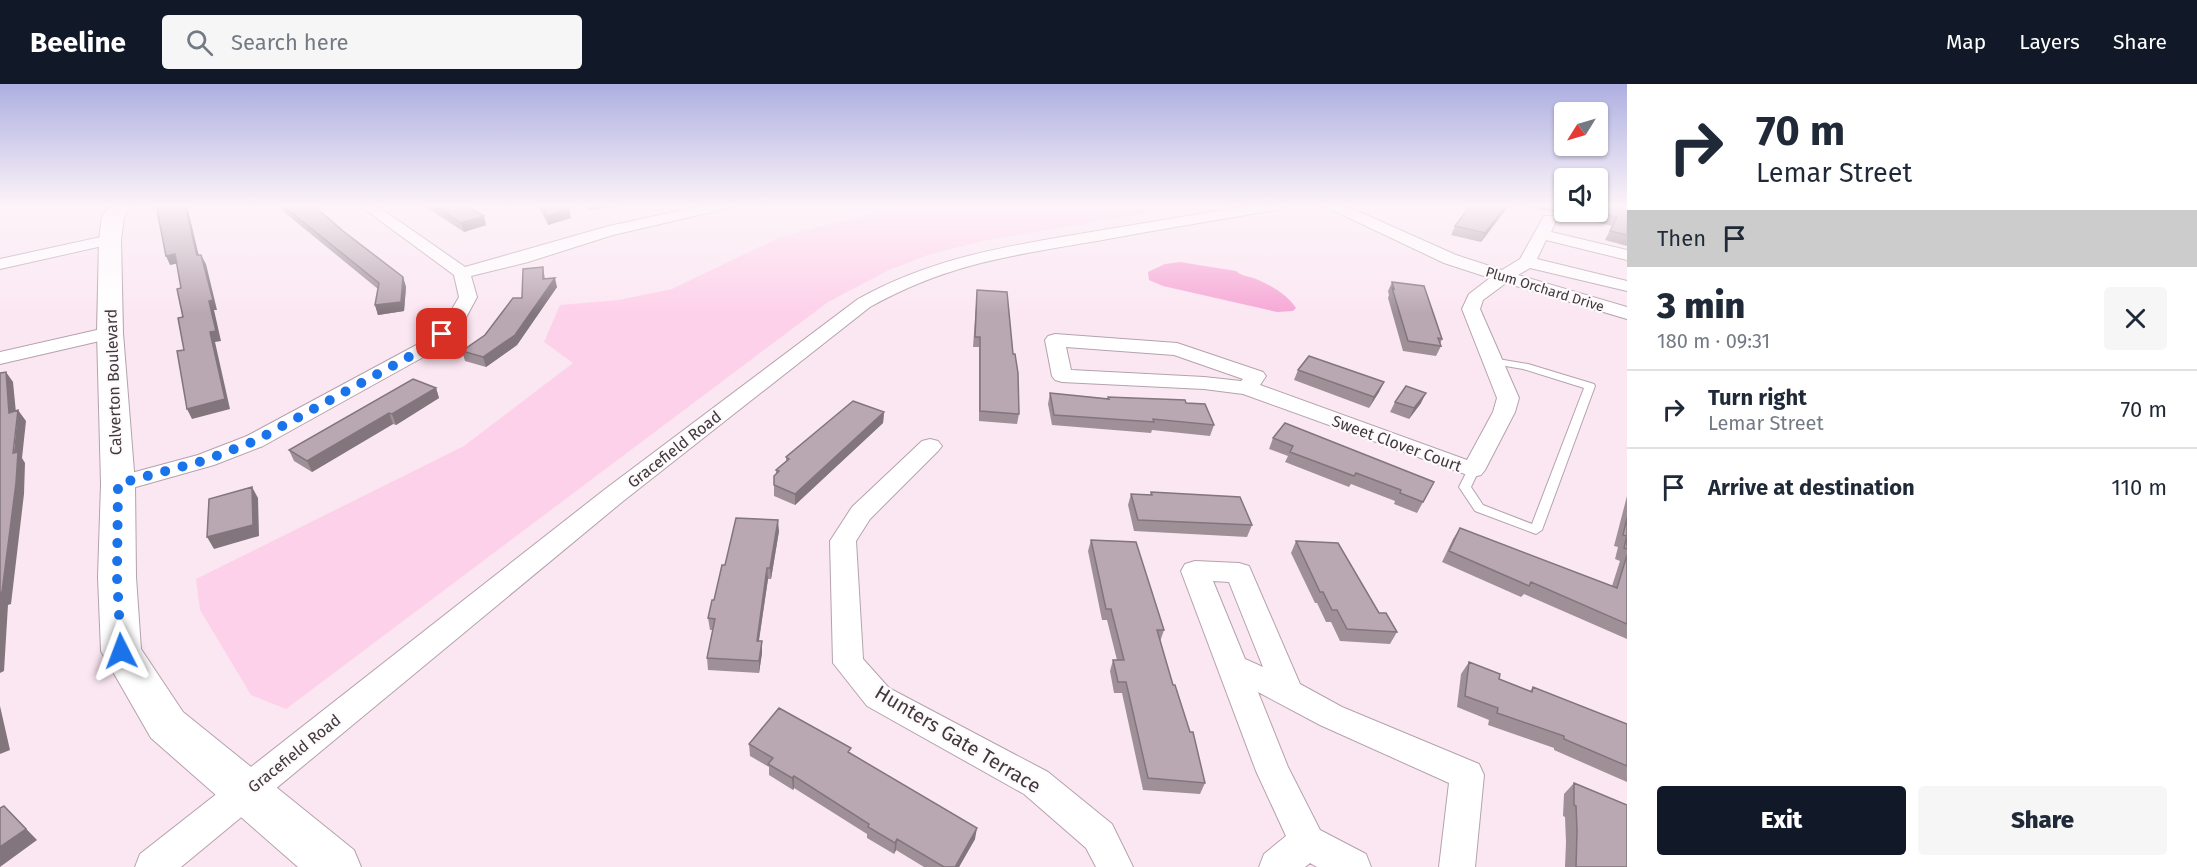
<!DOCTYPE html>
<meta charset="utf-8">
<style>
body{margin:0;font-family:"Fira Sans",sans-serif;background:#f6f6f7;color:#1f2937;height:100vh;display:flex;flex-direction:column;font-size:22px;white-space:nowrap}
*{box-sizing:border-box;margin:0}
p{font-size:20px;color:#747a83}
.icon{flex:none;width:33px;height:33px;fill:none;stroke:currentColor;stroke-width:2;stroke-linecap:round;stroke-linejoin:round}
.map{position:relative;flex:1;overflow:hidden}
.drawer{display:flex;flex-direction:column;background:#fff;width:570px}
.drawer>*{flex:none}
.top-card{background:#fff;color:#1f2937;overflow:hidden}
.needle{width:39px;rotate:233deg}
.controls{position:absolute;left:1554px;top:18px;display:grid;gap:12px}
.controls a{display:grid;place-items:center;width:54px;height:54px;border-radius:6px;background:#fff;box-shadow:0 2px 4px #0004;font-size:30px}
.pin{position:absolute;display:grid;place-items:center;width:51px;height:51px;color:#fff;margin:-26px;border-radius:12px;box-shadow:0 3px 9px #0006}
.me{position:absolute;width:66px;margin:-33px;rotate:357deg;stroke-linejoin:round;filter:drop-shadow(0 0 4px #0008)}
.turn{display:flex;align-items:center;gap:21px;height:126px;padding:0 30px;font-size:27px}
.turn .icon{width:78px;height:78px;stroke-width:2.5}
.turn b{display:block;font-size:42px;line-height:51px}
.then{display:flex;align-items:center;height:57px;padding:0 30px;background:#0003;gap:12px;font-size:22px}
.round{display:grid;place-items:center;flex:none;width:63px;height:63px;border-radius:6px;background:#f6f6f7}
.overview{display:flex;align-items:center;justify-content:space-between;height:102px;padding:0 30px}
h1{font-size:36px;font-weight:800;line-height:45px}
.button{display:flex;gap:12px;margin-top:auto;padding:12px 30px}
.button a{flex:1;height:69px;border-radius:6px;background:#111827;color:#fff;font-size:24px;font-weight:800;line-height:69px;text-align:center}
.button a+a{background:#f6f6f7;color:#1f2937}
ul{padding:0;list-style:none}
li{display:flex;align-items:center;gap:18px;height:78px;padding:0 30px;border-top:2px solid #e0e1e3}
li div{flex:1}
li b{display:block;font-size:22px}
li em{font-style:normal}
header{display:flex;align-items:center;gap:36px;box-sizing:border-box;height:84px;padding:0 30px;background:#111827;color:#fff}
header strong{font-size:28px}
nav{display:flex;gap:33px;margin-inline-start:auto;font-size:21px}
.search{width:420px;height:54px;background:#f6f6f7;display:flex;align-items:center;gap:15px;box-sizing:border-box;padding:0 21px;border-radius:6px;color:#747a83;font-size:22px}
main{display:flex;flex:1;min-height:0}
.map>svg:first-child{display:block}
</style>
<header>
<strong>Beeline</strong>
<div class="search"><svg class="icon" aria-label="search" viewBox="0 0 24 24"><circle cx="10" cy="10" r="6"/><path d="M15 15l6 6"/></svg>Search here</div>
<nav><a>Map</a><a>Layers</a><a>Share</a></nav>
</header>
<main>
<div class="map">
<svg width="1627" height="783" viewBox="0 0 1627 783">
<rect width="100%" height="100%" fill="#fbe7f2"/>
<path fill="#fdd1ea" d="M 907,121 L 1194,121 L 987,156 L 928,171 L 889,186 L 828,218 L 286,625 L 251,611 L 200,526 L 196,495 L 464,362 L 573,279 L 544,258 L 560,221 L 619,216 L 672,205 L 780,153 Z"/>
<path fill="#f6a8d6" d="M 1180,178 L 1236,187 C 1242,192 1247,192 1253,194 C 1269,200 1287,210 1296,224 L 1293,227 L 1277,228 L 1163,202 L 1149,196 L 1148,188 L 1165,180 Z"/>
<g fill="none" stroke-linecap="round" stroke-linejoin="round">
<defs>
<path id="lane" d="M 1492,274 L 1528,280 L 1594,300 L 1595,302 L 1542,446 L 1536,450 L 1475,427 L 1459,403 L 1469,383 L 1477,383 L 1479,386 L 1471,403 L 1483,421 L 1532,440 L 1584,304 L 1523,285 L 1488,279 L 1487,277 Z"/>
<path id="street" d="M 359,121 L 376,121 L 465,183 L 609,142 L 706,121 L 732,121 L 729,124 L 613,151 L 528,178 L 471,192 L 477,213 L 462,241 L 436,266 L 263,362 L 214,381 L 118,408 L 109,405 L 106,400 L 109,395 L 198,371 L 247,352 L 422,258 L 447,234 L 459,213 L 454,191 Z
M 1253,121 L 1285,121 L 1277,126 C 1217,136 1157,146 1097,157 C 1013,171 946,180 870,223 L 622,418 L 181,783 L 135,783 L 140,770 L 604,406 L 858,215 C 932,174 1003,163 1085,149 C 1141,140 1197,130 1253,121 Z
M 1325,121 L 1344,121 L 1456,171 L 1502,186 L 1520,175 L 1544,132 L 1554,132 L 1557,135 L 1551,148 L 1627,166 L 1627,176 L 1546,156 L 1537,175 L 1627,197 L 1627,207 L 1530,184 L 1518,191 L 1627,223 L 1627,235 L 1506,199 L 1483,216 L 1480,225 L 1519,314 L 1515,328 L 1485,386 L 1481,391 L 1473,393 L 1243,310 L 1204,305 L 1062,298 L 1055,296 L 1052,292 L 1045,256 L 1048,252 L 1055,250 L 1177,259 L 1263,288 L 1266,292 L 1260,301 L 1467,376 L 1493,328 L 1497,314 L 1462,225 L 1469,210 L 1490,194 L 1444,179 L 1328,124 ZM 1066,263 L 1174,271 L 1243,295 L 1241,297 L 1204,293 L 1071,286 Z
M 110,151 L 118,156 L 116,159 L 0,185 L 0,175 Z
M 110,243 L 117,245 L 120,249 L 117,253 L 0,280 L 0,268 Z
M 930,355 L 938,357 L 942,362 L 938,367 L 870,435 L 856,457 L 863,575 L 889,604 L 1048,688 L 1112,740 L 1133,783 L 1096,783 L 1086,764 L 1024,710 L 867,622 L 833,579 L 830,457 L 852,423 L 922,357 Z
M 1195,477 L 1239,479 L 1249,482 L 1300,600 L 1342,623 L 1479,680 L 1484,691 L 1475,783 L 1439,783 L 1449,699 L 1320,641 L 1258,608 L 1288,683 L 1320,746 L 1366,770 L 1371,783 L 1317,783 L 1310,779 L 1305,783 L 1259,783 L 1264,770 L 1286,752 L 1256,687 L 1181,487 L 1185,480 ZM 1213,497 L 1229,498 L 1263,583 L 1245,575 Z"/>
<path id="secondary" d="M 111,121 L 132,121 L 124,133 L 121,156 L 123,249 L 135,400 L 136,493 L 141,565 L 183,628 L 354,766 L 361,783 L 298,783 L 151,654 L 101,567 L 98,493 L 101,400 L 97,249 L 99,156 L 102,132 Z"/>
</defs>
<use href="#lane" stroke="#b4a2ac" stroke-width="2"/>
<use href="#street" stroke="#b4a2ac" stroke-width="2"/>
<use href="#secondary" stroke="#b4a2ac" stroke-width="2"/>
<use href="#lane" fill="#fff" fill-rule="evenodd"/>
<use href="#street" fill="#fff" fill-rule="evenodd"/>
<use href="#secondary" fill="#fff" fill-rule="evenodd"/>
</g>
<path fill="#9f9098" d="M 281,121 L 313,121 L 343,147 L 403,193 L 406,203 L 404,227 L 378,231 L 375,221 L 378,205 L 284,128 Z
M 423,121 L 465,121 L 486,141 L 464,148 Z
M 538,121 L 567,121 L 569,125 L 571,134 L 548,141 Z
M 1471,121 L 1509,121 L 1481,158 L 1451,151 L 1455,142 Z
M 1526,121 L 1564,121 L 1564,128 L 1598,128 L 1627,121 L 1627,162 L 1605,156 L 1612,142 L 1526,122 Z
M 543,183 L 545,195 L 557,203 L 517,261 L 486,283 L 465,277 L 462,267 L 485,251 L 522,214 Z
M 1392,198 L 1442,255 L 1440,260 L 1441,262 L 1436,272 L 1403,267 L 1388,214 L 1389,211 L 1388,207 Z
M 977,206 L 1019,330 L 1017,340 L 979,337 L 979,263 L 973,263 Z
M 1298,286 L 1384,298 L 1379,308 L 1369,324 L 1294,296 Z
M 436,304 L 439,314 L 396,341 L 393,340 L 312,388 L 294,377 L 289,366 Z
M 1050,309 L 1108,315 L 1108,313 L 1186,319 L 1214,341 L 1210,352 L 1152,346 L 1151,349 L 1052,341 L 1048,320 Z
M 1395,318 L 1421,319 L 1409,335 L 1390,328 Z
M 884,328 L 883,339 L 795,421 L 774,412 L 774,392 L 776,390 L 776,386 L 786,377 L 786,373 Z
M 1273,354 L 1434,398 L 1417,429 L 1394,420 L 1395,417 L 1351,400 L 1349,403 L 1285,378 L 1288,372 L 1269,365 Z
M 1151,408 L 1252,441 L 1247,453 L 1134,447 L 1128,421 L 1131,410 L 1150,411 Z
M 1627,412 L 1627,555 L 1524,510 L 1521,513 L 1442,478 L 1453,455 L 1460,444 L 1612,502 L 1620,477 L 1615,475 L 1618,463 L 1614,462 Z
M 779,447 L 771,495 L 768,495 L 759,557 L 762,569 L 759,589 L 708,586 L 707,574 L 713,546 L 710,546 L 708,534 L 725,481 Z
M 1091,456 L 1164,546 L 1160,558 L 1173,601 L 1205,699 L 1200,710 L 1143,706 L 1122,609 L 1114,609 L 1110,587 L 1113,576 L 1117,576 L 1107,536 L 1102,536 L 1088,467 Z
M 1296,457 L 1397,548 L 1390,560 L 1340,557 L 1331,538 L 1326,538 L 1317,519 L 1315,519 L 1291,469 Z
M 1469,578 L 1499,595 L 1530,607 L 1533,603 L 1627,640 L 1627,698 L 1554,666 L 1554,664 L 1488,641 L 1489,636 L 1457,623 L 1461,590 Z
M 749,660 L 851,670 L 975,755 L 959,783 L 924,783 L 896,766 L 894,770 L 867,754 L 867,750 L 794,704 L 793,706 L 769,691 L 769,683 L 750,672 Z
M 1574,699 L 1627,783 L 1565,783 L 1566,758 L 1565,733 L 1563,732 L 1564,710 Z"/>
<path fill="#82757c" d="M 185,121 L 187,121 L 201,181 L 197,171 Z
M 587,121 L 620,121 L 620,123 L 588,126 Z
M 1507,121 L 1509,121 L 1481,158 L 1485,149 Z
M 569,125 L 571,134 L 548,141 L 547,132 Z
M 484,132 L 486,141 L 464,148 L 461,139 Z
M 175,170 L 180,179 L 170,181 L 166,172 Z
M 201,171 L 206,180 L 217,226 L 214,226 L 221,257 L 215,258 L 230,325 L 192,335 L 187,325 L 210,248 Z
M 403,193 L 406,203 L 404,227 L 378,231 L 375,221 Z
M 555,194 L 557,203 L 517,261 L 486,283 L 483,273 Z
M 6,288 L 13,298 L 17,339 L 9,329 Z
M 1384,298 L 1379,308 L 1369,324 L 1374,313 Z
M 436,304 L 439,314 L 396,341 L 392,330 Z
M 1426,309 L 1421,319 L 1409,335 L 1414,324 Z
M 18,326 L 26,337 L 22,374 L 25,379 L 24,410 L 11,520 L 8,521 L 4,587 L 0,589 L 0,509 Z
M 884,328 L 883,339 L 795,421 L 795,410 Z
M 389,329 L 393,340 L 312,388 L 307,377 Z
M 252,403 L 258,414 L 259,452 L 214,465 L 207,453 Z
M 778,436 L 779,447 L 771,495 L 770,484 Z
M 767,484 L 768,495 L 757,568 L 757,557 Z
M 762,557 L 762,569 L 759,589 L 759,577 Z
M 0,622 L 10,666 L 0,670 Z
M 794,692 L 794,704 L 793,706 L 792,694 Z
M 4,722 L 37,756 L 0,783 L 0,763 Z
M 977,744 L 975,755 L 959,783 L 955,783 Z
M 897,755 L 896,766 L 894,770 L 895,759 Z"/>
<path fill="#b9a7b1" stroke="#82757c" stroke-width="1.5" d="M 162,121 L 185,121 L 197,171 L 201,171 L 213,216 L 209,217 L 216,247 L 210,248 L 225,315 L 187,325 L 177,267 L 184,266 L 178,234 L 183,233 L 177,205 L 181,204 L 175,170 L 166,172 L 157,126 Z
M 282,121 L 313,121 L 343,147 L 403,193 L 401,218 L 375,221 L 379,199 Z
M 434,121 L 465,121 L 484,132 L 461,139 Z
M 541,121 L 567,121 L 569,125 L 547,132 Z
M 1471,121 L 1507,121 L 1485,149 L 1455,142 Z
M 1598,121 L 1627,121 L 1627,151 L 1610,147 L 1617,133 L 1593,128 L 1598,128 Z
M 543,183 L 543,195 L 555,194 L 515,251 L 483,273 L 462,267 L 485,251 L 513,214 L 522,214 L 523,185 Z
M 1392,198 L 1424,202 L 1442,255 L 1438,254 L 1441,262 L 1408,257 L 1392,204 L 1394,205 Z
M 977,206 L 1007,208 L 1013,270 L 1015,270 L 1018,289 L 1019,330 L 980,327 L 980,253 L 975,253 Z
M 1309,272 L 1384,298 L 1374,313 L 1298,286 Z
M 6,288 L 9,329 L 18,326 L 13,369 L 18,368 L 16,399 L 2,508 L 0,509 L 0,289 Z
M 413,295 L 436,304 L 392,330 L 389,329 L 307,377 L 289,366 Z
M 1406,302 L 1426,309 L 1414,324 L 1395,318 Z
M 1050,309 L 1109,315 L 1108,313 L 1185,316 L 1186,319 L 1205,320 L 1214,341 L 1153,335 L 1154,338 L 1054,331 Z
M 853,317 L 884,328 L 795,410 L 774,401 L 774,392 L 779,387 L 776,386 L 789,375 L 786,373 Z
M 1285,339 L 1434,398 L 1423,418 L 1400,409 L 1401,406 L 1356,389 L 1354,392 L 1290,368 L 1293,362 L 1273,354 Z
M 252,403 L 253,441 L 207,453 L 209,415 Z
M 1151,408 L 1240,413 L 1252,441 L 1138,436 L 1131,410 L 1152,411 Z
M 736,434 L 778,436 L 770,484 L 767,484 L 757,557 L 762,557 L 759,577 L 707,574 L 715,535 L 708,534 L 712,516 L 714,516 L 722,481 L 725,481 Z
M 1627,434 L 1627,452 L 1623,451 Z
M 1460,444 L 1617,504 L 1627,471 L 1627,540 L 1531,498 L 1529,502 L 1449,467 Z
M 1627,452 L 1627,465 L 1624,464 Z
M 1091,456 L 1136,458 L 1164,546 L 1157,546 L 1173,601 L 1175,601 L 1190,648 L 1193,648 L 1205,699 L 1148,694 L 1126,598 L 1118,598 L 1113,576 L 1124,576 L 1111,525 L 1106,525 Z
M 1296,457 L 1338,459 L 1379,529 L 1386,529 L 1397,548 L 1347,545 L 1337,526 L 1332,526 L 1323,508 L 1320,508 Z
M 1469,578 L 1500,590 L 1499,595 L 1532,608 L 1533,603 L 1627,640 L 1627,682 L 1564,655 L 1564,652 L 1497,629 L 1498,624 L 1465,612 Z
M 779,624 L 851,664 L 848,668 L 977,744 L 955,783 L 944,783 L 897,755 L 895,759 L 868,743 L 869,740 L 794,692 L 792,694 L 768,680 L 773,674 L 749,660 Z
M 1574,699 L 1627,721 L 1627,783 L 1576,783 L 1577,747 L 1576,722 L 1574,721 Z
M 4,722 L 26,745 L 0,763 L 0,724 Z"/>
<linearGradient id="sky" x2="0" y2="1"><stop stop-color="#adafe1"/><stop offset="0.53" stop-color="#fdf4f9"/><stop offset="1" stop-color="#fdf4f9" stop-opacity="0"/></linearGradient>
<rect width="1627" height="230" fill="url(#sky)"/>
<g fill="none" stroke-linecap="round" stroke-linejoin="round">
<path stroke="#1a73e8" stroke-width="10" stroke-dasharray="0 18" d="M 121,567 L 117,493 L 118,400 L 206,376 L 255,357 L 429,262 L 442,250"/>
</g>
<g text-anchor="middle" stroke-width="4.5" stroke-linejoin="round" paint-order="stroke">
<g font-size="14" fill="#40393d" stroke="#fefafc">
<text transform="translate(1545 205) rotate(17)" y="5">Plum Orchard Drive</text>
</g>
<g font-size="16" fill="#40393d" stroke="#fefafc">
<text transform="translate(113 298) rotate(-92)" y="6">Calverton Boulevard</text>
<text transform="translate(1397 359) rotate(20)" y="6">Sweet Clover Court</text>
<text transform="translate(674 365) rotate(-38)" y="6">Gracefield Road</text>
<text transform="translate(294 669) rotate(-39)" y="6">Gracefield Road</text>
</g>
<g font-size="20" fill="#40393d" stroke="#fefafc">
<text transform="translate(958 655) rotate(31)" y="7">Hunters Gate Terrace</text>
</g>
</g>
</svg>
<div class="controls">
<a><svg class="needle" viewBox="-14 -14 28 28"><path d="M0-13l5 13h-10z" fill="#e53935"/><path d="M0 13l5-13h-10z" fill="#747a83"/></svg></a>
<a><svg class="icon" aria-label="sound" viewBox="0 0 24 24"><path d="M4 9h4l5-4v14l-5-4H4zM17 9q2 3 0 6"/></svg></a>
</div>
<div class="pin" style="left:442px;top:250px;background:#d93025"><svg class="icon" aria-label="arrive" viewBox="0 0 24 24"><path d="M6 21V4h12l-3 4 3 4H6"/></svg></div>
<svg class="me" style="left:121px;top:567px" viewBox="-20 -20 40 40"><path d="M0-17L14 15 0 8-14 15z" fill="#1a73e8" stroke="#fff" stroke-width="4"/></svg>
</div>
<section class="drawer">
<div class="top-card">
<div class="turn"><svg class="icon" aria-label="right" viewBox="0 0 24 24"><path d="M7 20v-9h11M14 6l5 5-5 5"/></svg><div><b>70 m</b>Lemar Street</div></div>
<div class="then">Then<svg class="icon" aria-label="arrive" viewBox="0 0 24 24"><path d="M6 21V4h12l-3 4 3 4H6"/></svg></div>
</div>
<div class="overview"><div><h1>3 min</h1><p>180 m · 09:31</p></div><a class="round"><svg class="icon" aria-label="close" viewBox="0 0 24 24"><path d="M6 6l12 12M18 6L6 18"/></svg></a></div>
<ul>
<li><svg class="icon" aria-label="right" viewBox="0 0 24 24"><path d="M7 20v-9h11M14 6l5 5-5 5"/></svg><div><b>Turn right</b><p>Lemar Street</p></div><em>70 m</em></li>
<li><svg class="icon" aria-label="arrive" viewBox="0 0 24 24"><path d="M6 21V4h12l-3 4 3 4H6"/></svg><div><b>Arrive at destination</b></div><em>110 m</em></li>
</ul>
<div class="button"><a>Exit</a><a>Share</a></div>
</section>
</main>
